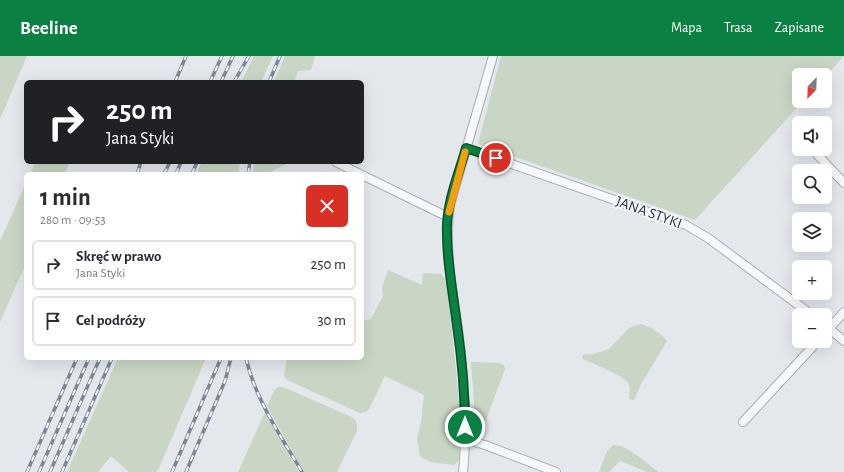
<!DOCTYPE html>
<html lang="pl">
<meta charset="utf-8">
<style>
body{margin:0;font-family:"Alegreya Sans",sans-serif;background:#f7f7f7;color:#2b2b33;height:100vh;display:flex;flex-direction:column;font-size:15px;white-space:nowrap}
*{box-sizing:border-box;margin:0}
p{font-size:13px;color:#7c7c81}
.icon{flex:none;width:22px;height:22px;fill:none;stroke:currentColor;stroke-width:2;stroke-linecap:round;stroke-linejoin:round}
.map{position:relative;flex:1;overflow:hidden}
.side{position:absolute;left:24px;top:116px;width:340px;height:188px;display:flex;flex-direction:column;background:#fff;border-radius:6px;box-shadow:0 4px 16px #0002}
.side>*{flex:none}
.hud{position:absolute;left:24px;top:24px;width:340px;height:84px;border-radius:6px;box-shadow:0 4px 16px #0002;background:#202124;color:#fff;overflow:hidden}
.needle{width:26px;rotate:203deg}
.tools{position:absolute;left:792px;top:12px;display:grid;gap:8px}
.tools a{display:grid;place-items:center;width:40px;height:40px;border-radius:6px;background:#fff;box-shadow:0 4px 16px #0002;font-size:20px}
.pin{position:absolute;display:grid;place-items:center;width:34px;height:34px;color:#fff;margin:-17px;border:2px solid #fff;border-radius:50%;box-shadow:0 1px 4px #0007}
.me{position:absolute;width:44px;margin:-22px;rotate:0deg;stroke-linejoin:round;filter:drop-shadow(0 0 3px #0008)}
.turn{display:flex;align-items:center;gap:14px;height:84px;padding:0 16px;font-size:18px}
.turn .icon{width:52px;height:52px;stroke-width:2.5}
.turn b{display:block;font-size:28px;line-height:34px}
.round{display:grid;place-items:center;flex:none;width:42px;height:42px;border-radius:6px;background:#f7f7f7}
.headline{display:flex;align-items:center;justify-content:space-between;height:68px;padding:0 16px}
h1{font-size:24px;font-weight:700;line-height:30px}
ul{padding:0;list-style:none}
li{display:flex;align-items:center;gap:12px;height:50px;margin:0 8px 6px;padding:0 8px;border:2px solid #e1e1e2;border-radius:6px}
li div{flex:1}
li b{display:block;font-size:15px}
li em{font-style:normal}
header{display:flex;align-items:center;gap:24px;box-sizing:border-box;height:56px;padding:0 20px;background:#0b8043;color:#fff}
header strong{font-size:19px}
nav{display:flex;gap:22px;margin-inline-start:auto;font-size:14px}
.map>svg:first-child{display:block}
</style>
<header>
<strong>Beeline</strong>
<nav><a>Mapa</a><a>Trasa</a><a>Zapisane</a></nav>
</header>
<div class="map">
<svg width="844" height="416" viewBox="0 0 844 416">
<rect width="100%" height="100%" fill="#e4e7ec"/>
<path fill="#c9d6c5" d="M 0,0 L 27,0 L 0,63 Z
M 254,0 L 273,0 L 261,26 L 241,26 Z
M 285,0 L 315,0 L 311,14 L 298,15 L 294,26 L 274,26 Z
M 501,0 L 844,0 L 825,21 L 825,19 L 799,19 L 799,45 L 803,45 L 695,164 L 478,88 Z
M 36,106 L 70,106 L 65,118 L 30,118 Z
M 202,106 L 240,106 L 238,118 L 196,118 Z
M 254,106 L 290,106 L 270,116 L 270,118 L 253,118 Z
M 26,127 L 26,207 L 0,266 L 0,185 Z
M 388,214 L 422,229 L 423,217 L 441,218 L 447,225 L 460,355 L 459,404 L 454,409 L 430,406 L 420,400 L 417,383 L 421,367 L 424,339 L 385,320 L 369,353 L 366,356 L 360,357 L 287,324 L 284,320 L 287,302 L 362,302 L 362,265 L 371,263 L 383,240 L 382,231 Z
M 641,268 C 652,272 660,276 667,285 L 640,330 L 634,344 L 629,343 C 629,338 631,331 628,327 C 623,319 593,308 583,303 L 582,299 L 593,298 L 609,293 L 629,272 Z
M 118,302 L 206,302 L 159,412 L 156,416 L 129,416 L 111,400 L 98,416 L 67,416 Z
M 471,306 L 500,307 L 504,309 L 505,313 L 478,386 L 473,385 L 474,344 Z
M 278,331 L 283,331 L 354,362 L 357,368 L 357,375 L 337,416 L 304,416 L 267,350 L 274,335 Z
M 265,356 L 299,416 L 238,416 Z
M 613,389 C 627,388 647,408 659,416 L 647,416 L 620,405 L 609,416 L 599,416 L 607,395 Z"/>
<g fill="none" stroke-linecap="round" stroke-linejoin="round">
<defs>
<path id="minor" d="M 798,79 L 799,79
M 466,92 L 686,169 L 708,182 L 812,259
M 812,93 L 844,127
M 336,106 L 360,118
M 362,119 L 448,161
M 825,269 L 844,285
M 825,277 L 844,256
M 743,366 L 818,285
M 464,383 L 485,389 L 556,416
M 463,416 C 468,368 464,320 458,273 C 452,232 444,190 450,149 L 493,0"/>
</defs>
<use href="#minor" stroke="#a9aeb7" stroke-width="10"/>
<use href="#minor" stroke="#f7f8fa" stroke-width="8"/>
<defs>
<path id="rail" d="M 175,26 L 186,0
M 210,26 L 222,0
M 221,26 L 233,0
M 234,26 L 249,0
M 269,26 L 280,0
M 137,118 L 141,106
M 164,118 L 170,106
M 176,118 L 181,106
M 192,118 L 197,106
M 248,118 L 250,106
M 246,302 C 255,343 281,380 302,416
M 27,416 L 77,302
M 39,416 L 89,302
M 50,416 L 100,302
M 62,416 L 112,302
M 172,416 L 221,302
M 186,416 L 225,325 L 231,302"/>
</defs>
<use href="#rail" stroke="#7d8696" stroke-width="3.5"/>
<use href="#rail" stroke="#f4f6f9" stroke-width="2" stroke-dasharray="6" stroke-linecap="butt"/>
</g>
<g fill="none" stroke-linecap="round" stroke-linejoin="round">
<defs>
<path id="route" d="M 465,371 C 465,337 462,303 457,269 C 453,237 446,201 447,169 C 448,143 459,117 466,92 L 496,102"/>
</defs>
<use href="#route" stroke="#07532c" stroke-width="10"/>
<use href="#route" stroke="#0b8043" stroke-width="7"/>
<path stroke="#f59e0b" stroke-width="7" d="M 449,156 L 465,96"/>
</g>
<g text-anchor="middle" stroke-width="4" stroke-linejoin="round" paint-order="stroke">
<g font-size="15" fill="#2b3445" stroke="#f4f6f9">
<text transform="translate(649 156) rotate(20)" y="5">JANA STYKI</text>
</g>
</g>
</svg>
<div class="tools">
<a><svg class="needle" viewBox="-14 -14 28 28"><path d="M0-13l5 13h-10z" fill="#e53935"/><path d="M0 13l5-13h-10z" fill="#7c7c81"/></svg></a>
<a><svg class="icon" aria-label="sound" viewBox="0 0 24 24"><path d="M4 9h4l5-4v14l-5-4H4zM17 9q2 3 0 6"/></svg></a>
<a><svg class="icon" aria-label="search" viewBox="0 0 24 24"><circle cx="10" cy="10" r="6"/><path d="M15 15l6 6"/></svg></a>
<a><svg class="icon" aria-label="layers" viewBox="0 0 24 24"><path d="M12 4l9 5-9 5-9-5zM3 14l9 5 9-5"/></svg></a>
<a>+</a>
<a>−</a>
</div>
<div class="pin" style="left:496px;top:102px;background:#d93025"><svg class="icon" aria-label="arrive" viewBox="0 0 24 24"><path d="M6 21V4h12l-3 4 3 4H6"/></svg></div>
<svg class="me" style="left:465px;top:371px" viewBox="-20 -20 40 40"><circle r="17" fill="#0b8043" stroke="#fff" stroke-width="3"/><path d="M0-11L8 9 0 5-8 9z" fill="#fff"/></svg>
<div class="hud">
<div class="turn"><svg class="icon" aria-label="right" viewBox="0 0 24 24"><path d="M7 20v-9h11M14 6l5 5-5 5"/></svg><div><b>250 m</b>Jana Styki</div></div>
</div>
<section class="side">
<div class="headline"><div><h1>1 min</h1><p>280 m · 09:53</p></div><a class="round" style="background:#d93025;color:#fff"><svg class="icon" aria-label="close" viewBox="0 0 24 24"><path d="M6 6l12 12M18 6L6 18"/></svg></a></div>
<ul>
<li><svg class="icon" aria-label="right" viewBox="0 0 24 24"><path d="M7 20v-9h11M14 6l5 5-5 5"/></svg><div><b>Skręć w prawo</b><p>Jana Styki</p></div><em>250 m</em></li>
<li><svg class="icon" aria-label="arrive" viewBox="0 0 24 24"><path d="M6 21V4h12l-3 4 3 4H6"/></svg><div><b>Cel podróży</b></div><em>30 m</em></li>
</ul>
</section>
</div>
